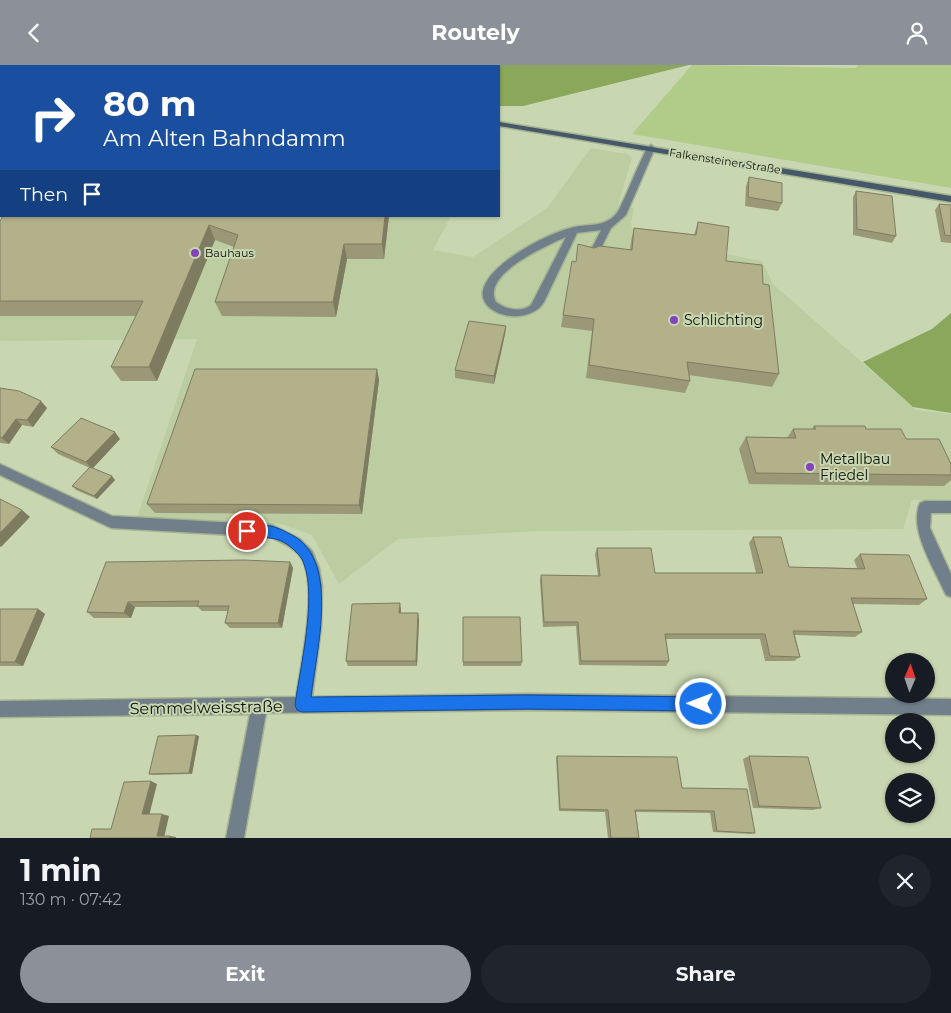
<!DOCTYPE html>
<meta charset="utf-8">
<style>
body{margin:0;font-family:Montserrat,sans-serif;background:#20242c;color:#f1f3f6;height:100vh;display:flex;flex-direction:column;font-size:19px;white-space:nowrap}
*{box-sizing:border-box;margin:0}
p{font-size:16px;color:#9ea1a6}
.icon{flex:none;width:28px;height:28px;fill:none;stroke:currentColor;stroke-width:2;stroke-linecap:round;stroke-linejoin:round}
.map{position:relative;height:773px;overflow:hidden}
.panel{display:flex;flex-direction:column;background:#171b24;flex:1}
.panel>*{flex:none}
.hud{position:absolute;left:0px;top:0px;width:500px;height:152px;box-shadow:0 1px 4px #0004;background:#1a4fa0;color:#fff;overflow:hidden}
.needle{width:32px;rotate:2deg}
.fabs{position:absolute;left:885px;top:588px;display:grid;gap:10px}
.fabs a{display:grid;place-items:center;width:50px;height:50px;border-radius:50%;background:#171b24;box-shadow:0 1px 4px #0004;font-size:25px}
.pin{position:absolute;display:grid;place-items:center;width:42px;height:42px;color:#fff;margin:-21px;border:2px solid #fff;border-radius:50%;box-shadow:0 1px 5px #0007}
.me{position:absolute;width:55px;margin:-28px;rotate:271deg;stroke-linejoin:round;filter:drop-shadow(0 0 4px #0008)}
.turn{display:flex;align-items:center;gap:18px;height:105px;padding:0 20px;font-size:22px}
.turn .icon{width:65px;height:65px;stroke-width:2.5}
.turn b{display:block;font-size:35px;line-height:42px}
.then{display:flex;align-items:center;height:48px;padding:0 20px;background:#0003;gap:10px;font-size:19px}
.round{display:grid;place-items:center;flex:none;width:52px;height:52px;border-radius:26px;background:#20242c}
.head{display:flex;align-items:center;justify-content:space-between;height:85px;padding:0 20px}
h1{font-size:30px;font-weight:700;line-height:38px}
.cta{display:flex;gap:10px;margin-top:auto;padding:10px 20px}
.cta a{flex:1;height:58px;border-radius:30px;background:#8c9099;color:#fff;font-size:20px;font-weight:700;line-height:58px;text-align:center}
.cta a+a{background:#20242c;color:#f1f3f6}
header{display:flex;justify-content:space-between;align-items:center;height:65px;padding:0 20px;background:#8c9099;color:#fff;font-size:22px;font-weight:700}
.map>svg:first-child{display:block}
</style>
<header><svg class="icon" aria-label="back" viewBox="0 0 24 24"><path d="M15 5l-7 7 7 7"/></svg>Routely<svg class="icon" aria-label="person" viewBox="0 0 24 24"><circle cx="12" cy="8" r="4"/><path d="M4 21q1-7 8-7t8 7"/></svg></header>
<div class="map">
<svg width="951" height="773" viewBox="0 0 951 773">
<rect width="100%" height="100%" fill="#c8d7b1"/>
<path fill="#bbcda1" d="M 591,83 L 627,89 L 632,93 L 618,140 L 634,143 L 631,157 L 632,164 L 644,173 L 762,196 L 773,219 L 916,345 L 951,349 L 951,434 L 912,435 L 903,464 L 537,466 L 398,474 L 339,519 L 312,470 L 281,459 L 136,456 L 197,274 L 0,276 L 1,121 L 1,151 L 451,151 L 433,185 L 473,192 L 547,143 Z"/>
<path fill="#b1cb88" d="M 692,0 L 856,3 L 858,0 L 951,0 L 951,123 L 632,69 Z"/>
<path fill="#8ba75c" d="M 316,0 L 689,0 L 523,41 L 499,41 L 499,1 L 310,1 Z
M 951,248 L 951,348 L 913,342 L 863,297 L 932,264 Z"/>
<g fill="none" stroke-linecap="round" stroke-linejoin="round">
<defs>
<path id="service" d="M 651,80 L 655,83 L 626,150 L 611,163 L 596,193 L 593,194 L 588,191 L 601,165 L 577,168 L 544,237 C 527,265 466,248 487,216 C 501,193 548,168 574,162 C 589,159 605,162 616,149 C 620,145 622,137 625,132 C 632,116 639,99 647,83 ZM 566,172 L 531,240 C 521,248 505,244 496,237 C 481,209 546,181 566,172 Z"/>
<path id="minor" d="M 0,399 L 112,451 L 272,460 L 300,474 L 312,486 L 319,503 L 322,521 L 321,562 L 312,632 L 528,629 L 951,634 L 951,650 L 528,645 L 266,648 L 244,773 L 226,773 L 250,649 L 0,652 L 0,636 L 296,632 C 301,600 318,523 302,494 C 296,483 281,477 271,472 L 111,463 L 0,410 Z
M 925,436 L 951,436 L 951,448 L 931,448 L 930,463 L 951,509 L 951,532 L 946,530 C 935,505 908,464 920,438 Z"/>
<path id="secondary" d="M 499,57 L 951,131 L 951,137 L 499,61 Z"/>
<path id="primary" d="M 260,1 L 268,0
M 0,39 L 1,38"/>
</defs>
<use href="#service" stroke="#a6b392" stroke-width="3"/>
<use href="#minor" stroke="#a6b392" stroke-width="3"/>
<use href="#secondary" stroke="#a6b392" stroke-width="3"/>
<use href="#primary" stroke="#a6b392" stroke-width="15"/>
<use href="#service" fill="#717f8b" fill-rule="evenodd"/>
<use href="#minor" fill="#717f8b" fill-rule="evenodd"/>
<use href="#secondary" fill="#455869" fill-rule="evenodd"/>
<use href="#primary" stroke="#253d51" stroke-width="12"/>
</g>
<path fill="#9a9877" d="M 749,112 L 782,138 L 778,146 L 745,141 L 746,121 Z
M 856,126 L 896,171 L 892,178 L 853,170 L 853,132 Z
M 939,139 L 951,140 L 951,178 L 941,177 L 935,145 Z
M 389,151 L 384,194 L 347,194 L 336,252 L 222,251 L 215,237 L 234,182 L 215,175 L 157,316 L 121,316 L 111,302 L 136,251 L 0,251 L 0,156 Z
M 698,157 L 726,196 L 763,219 L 779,309 L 772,322 L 689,310 L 690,316 L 685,328 L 586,313 L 592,266 L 561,262 L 572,196 L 576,197 L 594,183 L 630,185 L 631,176 L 634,163 L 694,170 Z
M 506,261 L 505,269 L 494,319 L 455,313 L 455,305 Z
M 377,304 L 379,315 L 362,449 L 155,448 L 147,439 Z
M 0,323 L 47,343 L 33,362 L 22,360 L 9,379 L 0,378 Z
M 814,361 L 866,364 L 906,374 L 951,399 L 951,415 L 944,421 L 749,419 L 739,384 L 746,372 L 787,373 L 793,364 L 812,364 Z
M 120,374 L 93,403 L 115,415 L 97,434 L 76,425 L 72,421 L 90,403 L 58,389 L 51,382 Z
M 753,472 L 789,502 L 857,503 L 854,495 L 860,489 L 927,534 L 919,540 L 853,539 L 862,567 L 855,572 L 795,570 L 800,592 L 794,596 L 765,596 L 760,574 L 666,574 L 669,596 L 666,601 L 579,600 L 576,561 L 543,562 L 540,516 L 541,510 L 598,511 L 595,489 L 597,483 L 655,508 L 756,508 L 749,478 Z
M 106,497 L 290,497 L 293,503 L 282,563 L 230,563 L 225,558 L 228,546 L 202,546 L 198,542 L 135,542 L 131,553 L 94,553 L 87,547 Z
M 0,544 L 38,544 L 45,549 L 23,601 L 0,601 Z
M 401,544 L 401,548 L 419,554 L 417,601 L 348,601 L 346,596 Z
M 463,552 L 522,597 L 521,601 L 463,601 Z
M 199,671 L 192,709 L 153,710 L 149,709 Z
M 557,691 L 682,723 L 755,768 L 751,769 L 713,767 L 710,748 L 636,747 L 639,773 L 608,773 L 605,747 L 559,746 L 556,693 Z
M 749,691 L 821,743 L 813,745 L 753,743 L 743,694 Z"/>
<path fill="#7d7c61" d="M 385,151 L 389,151 L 384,194 L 382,179 Z
M 209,160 L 215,175 L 157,316 L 149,302 Z
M 344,179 L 347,194 L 336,252 L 333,237 Z
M 506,261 L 505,269 L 494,319 L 494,311 Z
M 377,304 L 379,315 L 362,449 L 359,440 Z
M 41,336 L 47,343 L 33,362 L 27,355 Z
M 16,354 L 22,360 L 9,379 L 2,373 Z
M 115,367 L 120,374 L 92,404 L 86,397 Z
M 112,411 L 115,415 L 97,434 L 94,431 Z
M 22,445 L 30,452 L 1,482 L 0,481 L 0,468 Z
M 290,497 L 293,503 L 282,563 L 278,558 Z
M 128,537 L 135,542 L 131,553 L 124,548 Z
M 400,538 L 401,544 L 400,553 L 399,548 Z
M 38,544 L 45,549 L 23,601 L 15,597 Z
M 418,548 L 419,554 L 417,601 L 416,596 Z
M 196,670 L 199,671 L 192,709 L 189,708 Z
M 151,716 L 157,719 L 149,751 L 142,749 Z
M 162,749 L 169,751 L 164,773 L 157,771 Z
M 170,771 L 176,772 L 176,773 L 169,773 Z"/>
<path fill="#b3b18a" stroke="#7d7c61" d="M 749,112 L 782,118 L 782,138 L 748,132 Z
M 856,126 L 892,131 L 896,171 L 857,164 Z
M 939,139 L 951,140 L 951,171 L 945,170 Z
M 3,151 L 385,151 L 382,179 L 344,179 L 333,237 L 215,237 L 238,170 L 209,160 L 149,302 L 111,302 L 143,236 L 0,236 L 0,156 Z
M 698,157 L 729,162 L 726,196 L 762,200 L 763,219 L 769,220 L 779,309 L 687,297 L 690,316 L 589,300 L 594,254 L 563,250 L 572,196 L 576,197 L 578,179 L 594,183 L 600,181 L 632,185 L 634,163 L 696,170 Z
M 469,256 L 506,261 L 494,311 L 455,305 Z
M 195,304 L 377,304 L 359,440 L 147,439 Z
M 0,323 L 19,326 L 41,336 L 27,355 L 16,354 L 2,373 L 0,372 Z
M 81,353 L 115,367 L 86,397 L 51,382 Z
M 814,361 L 865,361 L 866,364 L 901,364 L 906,374 L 939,374 L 951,399 L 951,410 L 756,408 L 746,372 L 796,373 L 793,364 L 816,364 Z
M 90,402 L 112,411 L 94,431 L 72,421 Z
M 0,434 L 22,445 L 0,468 Z
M 753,472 L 781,472 L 789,502 L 865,504 L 860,489 L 909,490 L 927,534 L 851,533 L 862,567 L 793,566 L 800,592 L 770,591 L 765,569 L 665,569 L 669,596 L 581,596 L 578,557 L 544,557 L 541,510 L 600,511 L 597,483 L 651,483 L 655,508 L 763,508 Z
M 244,495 L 290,497 L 278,558 L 225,558 L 229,541 L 197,541 L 199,536 L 128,537 L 124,548 L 87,547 L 106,497 Z
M 400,538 L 399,548 L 418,548 L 416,596 L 346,596 L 352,539 Z
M 0,544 L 38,544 L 15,597 L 0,597 Z
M 463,552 L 520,552 L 522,597 L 463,597 Z
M 196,670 L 189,708 L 149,709 L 158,671 Z
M 557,691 L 677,692 L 682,723 L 747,724 L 755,768 L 717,766 L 714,746 L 635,745 L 639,773 L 611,773 L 608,745 L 560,744 Z
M 749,691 L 808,692 L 821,743 L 759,741 Z
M 151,716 L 142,749 L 162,749 L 157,771 L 170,771 L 169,773 L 90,773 L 92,764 L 111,764 L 124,717 Z"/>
<path fill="#1a73e8" stroke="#114b97" d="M 247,461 C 254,461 263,460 270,461 C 276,462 283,465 288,468 C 342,491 316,586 311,632 L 528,630 L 701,632 L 706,634 L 708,639 L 706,644 L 701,646 L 528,644 L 302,647 L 297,645 L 295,640 C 300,603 317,533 304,499 C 302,491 293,484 287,479 C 272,469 257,475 243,470 L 241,466 L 243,462 Z"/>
<g fill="#8344b9" stroke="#c8d7b1" stroke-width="2">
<circle cx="195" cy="188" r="5"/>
<circle cx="674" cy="255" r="5"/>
<circle cx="810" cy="402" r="5"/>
</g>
<g text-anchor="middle" stroke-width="4" stroke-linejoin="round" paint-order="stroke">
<g font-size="11" fill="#0b1004" stroke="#c8d7b1">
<text transform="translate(725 96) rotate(9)" y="4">Falkensteiner Straße</text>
</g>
<g font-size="11" fill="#0b1004" stroke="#c8d7b1" text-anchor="start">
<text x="205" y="192">Bauhaus</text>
</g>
<g font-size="14" fill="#0b1004" stroke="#c8d7b1" text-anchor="start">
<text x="684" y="260">Schlichting</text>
<text x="820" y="399">Metallbau<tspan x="820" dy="16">Friedel</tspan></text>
</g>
<g font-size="16" fill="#0b1004" stroke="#c8d7b1">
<text transform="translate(206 642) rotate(-1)" y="6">Semmelweisstraße</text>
</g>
</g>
</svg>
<div class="fabs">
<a><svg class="needle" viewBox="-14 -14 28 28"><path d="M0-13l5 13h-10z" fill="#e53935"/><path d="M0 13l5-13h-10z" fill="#9ea1a6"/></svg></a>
<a><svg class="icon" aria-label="search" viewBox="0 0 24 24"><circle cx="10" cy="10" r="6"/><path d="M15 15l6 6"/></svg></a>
<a><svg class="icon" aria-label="layers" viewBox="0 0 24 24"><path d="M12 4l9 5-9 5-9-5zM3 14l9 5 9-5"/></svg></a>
</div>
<div class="pin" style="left:247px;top:466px;background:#d93025"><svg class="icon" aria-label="arrive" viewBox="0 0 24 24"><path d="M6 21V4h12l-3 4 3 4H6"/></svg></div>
<svg class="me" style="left:701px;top:639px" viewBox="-20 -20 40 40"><circle r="17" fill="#1a73e8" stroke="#fff" stroke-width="3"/><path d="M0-11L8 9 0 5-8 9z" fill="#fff"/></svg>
<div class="hud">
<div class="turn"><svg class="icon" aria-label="right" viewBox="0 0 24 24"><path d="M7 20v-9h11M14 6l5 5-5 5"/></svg><div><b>80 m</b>Am Alten Bahndamm</div></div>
<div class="then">Then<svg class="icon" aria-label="arrive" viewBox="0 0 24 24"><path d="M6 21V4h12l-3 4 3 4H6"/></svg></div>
</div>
</div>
<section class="panel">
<div class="head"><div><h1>1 min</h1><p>130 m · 07:42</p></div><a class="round"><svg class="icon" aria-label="close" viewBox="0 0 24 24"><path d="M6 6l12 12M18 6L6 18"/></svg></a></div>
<div class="cta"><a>Exit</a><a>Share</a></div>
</section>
